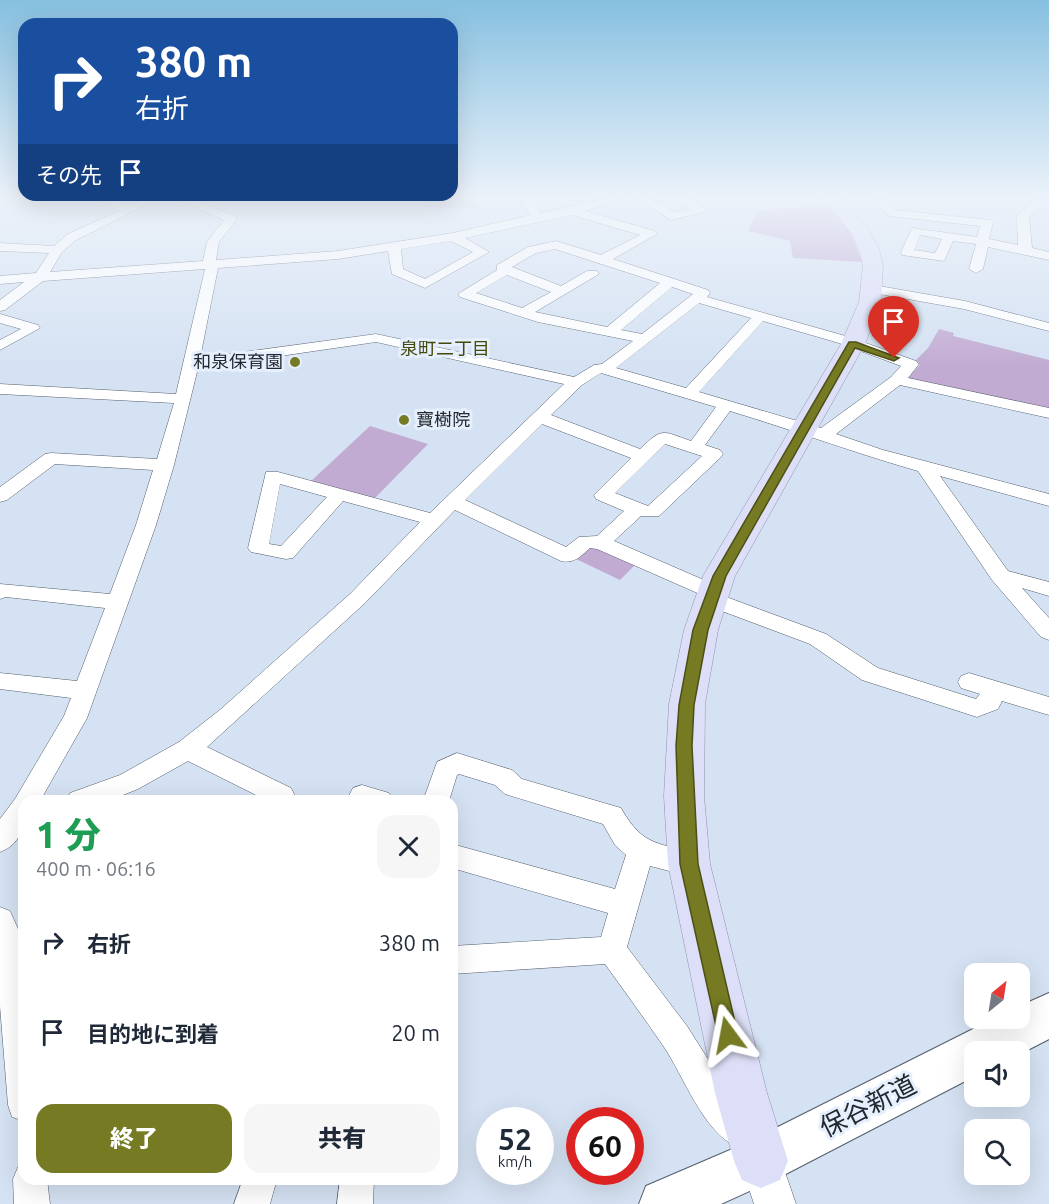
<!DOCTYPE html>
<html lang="ja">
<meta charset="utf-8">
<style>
body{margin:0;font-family:Ubuntu,"Noto Sans JP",sans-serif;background:#f6f6f7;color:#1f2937;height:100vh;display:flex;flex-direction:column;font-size:22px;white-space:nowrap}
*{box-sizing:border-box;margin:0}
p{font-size:20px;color:#747a83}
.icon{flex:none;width:33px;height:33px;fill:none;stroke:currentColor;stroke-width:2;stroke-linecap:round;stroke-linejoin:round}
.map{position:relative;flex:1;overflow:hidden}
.details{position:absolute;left:18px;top:795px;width:440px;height:390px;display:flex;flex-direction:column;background:#fff;border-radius:18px;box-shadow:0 6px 24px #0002}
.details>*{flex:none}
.banner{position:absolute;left:18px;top:18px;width:440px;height:183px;border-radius:18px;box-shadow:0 6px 24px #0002;background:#1a4fa0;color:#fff;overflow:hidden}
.needle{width:39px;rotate:30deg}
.buttons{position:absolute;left:964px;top:963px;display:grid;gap:12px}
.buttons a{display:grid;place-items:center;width:66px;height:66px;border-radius:12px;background:#fff;box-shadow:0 6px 24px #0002;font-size:30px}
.speed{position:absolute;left:476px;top:1107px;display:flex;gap:12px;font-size:30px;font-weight:700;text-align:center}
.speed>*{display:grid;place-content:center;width:78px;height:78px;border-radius:50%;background:#fff;box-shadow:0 6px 24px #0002;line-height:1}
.speed small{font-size:15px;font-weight:400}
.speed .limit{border:9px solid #d22;background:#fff;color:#111}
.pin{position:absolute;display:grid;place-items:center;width:51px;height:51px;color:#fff;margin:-62px -26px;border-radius:50% 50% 50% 0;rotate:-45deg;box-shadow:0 0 6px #0007}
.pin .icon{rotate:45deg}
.me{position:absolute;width:66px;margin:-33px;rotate:347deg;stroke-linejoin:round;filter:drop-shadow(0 0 4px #0008)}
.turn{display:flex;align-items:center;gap:21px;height:126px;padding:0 18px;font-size:27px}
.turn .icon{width:78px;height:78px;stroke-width:2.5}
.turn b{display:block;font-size:42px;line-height:51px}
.then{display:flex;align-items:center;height:57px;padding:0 18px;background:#0003;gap:12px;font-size:22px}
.round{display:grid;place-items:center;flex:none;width:63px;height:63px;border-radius:18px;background:#f6f6f7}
.summary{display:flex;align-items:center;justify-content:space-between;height:102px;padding:0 18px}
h1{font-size:36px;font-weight:800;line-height:45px;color:#1e9e55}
.action{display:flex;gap:12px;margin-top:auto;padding:12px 18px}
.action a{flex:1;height:69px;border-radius:18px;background:#757a23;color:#fff;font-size:24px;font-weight:800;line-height:69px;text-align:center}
.action a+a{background:#f6f6f7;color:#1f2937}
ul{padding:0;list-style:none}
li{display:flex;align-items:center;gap:18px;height:90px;padding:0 18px}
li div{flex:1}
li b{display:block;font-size:22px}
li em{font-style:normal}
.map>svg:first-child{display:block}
</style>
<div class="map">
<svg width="1049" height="1204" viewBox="0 0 1049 1204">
<rect width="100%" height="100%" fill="#d5e2f3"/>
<path fill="#c2abd3" d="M 424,197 L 481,197 L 479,208 L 424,207 Z
M 806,207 C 813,207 824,206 831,208 C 845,214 857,248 862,262 L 793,258 L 790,241 L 748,231 L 758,210 Z
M 939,329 L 954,333 L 953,336 L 1049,360 L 1049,409 L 909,379 L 908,377 L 920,365 L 914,362 L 928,348 Z
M 370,426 L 428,444 L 375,498 L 310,482 Z
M 589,547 L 598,547 L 636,564 L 620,580 L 576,559 Z"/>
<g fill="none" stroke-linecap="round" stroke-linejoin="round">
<defs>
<path id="minor" d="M 94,197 L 109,197 L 128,206 L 147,197 L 162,197 L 76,240 L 62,252 L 50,272 L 203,261 L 207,242 L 224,220 L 171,197 L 187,197 L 235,216 L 237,219 L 219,242 L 216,260 L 338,251 L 453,233 L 531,215 L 519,197 L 530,197 L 541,213 C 569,208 596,197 624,197 L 585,211 L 655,231 L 657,234 L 613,259 L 708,290 L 710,293 L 707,297 L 849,337 L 916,361 L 919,364 L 908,378 L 1049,408 L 1049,418 L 900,385 L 836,434 L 883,450 L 1049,494 L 1049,506 L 940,476 L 1008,571 L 1049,582 L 1049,596 L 1022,588 L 1049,618 L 1049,640 L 1041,637 L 992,580 L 918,471 C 855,453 793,430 730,411 L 705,445 L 720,450 L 723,454 L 720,458 L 659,516 L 641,516 L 614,541 L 720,587 L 723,592 L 721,595 L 826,634 L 878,668 L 976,699 L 980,694 L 961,688 L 958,682 L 961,676 L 969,673 L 1049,697 L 1049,715 L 1002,701 L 998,709 L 977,717 L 862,680 L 810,644 L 703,604 L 700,599 L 702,595 L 597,549 L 590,548 C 581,556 574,564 561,561 L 455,510 L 365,603 L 207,747 L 291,788 L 295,796 L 292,801 L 268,801 L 188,761 L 138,789 L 108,801 L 66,801 L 70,793 L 120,775 L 179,742 L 221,709 L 351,593 L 420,522 L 343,501 L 293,558 L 286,559 L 251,552 L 248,548 L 266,472 L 278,472 L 430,513 L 564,384 L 376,342 L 198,368 L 174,465 L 156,525 L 87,718 L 40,801 L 24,801 C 24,823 24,843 0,852 L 0,819 L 15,799 L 64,716 L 71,698 L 0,689 L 0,673 L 77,681 L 105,608 L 6,597 L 0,599 L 0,584 L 110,594 L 136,525 L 153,470 L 55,464 L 7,500 L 0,502 L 0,487 L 45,454 L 51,453 L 157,459 L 174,403 L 0,394 L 0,384 L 176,394 L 205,269 L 43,281 L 5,310 L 0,311 L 0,300 L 24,282 L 0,284 L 0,276 L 36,273 L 49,253 L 0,251 L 0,243 L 54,246 L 68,234 L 119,211 ZM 572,215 L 640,235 L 601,255 L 556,241 L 528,247 L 497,265 L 497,270 L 458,294 L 460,297 L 538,322 L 633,341 L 602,364 L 594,365 L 574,377 L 376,334 L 200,358 L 218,268 L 338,259 L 388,251 L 392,274 L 425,288 L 489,252 L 465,238 ZM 451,241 L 473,252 L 425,279 L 403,269 L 401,249 ZM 555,249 L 660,283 L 607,327 L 535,312 L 599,274 L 597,271 L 587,271 L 561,286 L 512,267 L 536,253 ZM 507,275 L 551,292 L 522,308 L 476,293 ZM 672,287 L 693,294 L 642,334 L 621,330 ZM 699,303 L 751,318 L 686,388 L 616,368 ZM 763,321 L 839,343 L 901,366 L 891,377 L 821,428 L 699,392 ZM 601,373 L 716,407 L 691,441 C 662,431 663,427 640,449 L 551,415 L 582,385 ZM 542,424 L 631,458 L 594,495 L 596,499 L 624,511 L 597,536 L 579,537 L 566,547 L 465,500 ZM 665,444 L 702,456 L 648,506 L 615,493 ZM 280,484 L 327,497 L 281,546 L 269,544 Z
M 635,197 L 649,197 L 673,212 L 691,209 L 676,197 L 690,197 L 707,210 L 705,212 L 671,220 Z
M 871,197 L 883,197 L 896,210 L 991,220 L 993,223 L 989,239 L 1018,245 L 1017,216 L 1037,197 L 1048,197 L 1029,217 L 1032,248 L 1049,252 L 1049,260 L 988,247 L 983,269 L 976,273 L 969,269 L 976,244 L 953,241 L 944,261 L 902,255 L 901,252 L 912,228 L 977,237 L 980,226 L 889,216 ZM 920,235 L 942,239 L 935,253 L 914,250 Z
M 873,285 L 965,301 L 1049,323 L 1049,331 L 964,309 L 868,292 L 866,289 Z
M 0,314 L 38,325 L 40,328 L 0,350 L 0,340 L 21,329 L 0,323 Z
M 457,753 L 512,770 L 522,779 L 621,808 C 644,849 660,841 699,856 L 703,864 L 699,872 L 689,876 L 650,866 L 627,947 L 687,1026 L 730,1094 L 748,1117 L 753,1129 L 748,1141 L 736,1146 C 704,1133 683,1075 664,1047 C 645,1019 625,992 605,964 L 452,974 L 452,946 L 601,937 L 608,913 L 452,868 L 452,844 L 615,889 L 626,855 L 615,845 L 603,824 L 505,794 L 495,785 L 459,774 L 457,775 L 449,801 L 423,801 L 437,762 Z
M 362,785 L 389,793 L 393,801 L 346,801 L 353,788 Z
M 0,907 L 10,911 L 18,929 L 24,964 L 24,1121 L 12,1117 L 8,1105 L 0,1006 Z
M 24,1164 L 24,1179 L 47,1179 L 50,1204 L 14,1204 L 13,1179 L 18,1167 Z
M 243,1179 L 277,1179 L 270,1204 L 234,1204 Z
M 340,1179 L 374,1179 L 373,1204 L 337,1204 Z"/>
<path id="tertiary" d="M 761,1140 L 776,1146 L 796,1204 L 754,1204 L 740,1161 L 746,1146 Z"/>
<path id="secondary" d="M 1049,993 L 1049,1039 L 1020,1054 L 1020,1052 L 975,1052 L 975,1076 L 778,1178 L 721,1204 L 639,1204 L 646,1186 L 744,1144 L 995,1018 L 1020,1018 L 1020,1006 Z"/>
<path id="primary" d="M 822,197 L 841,197 L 868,228 L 879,249 L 883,266 L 881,302 L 865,344 L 735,576 L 718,630 L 705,704 L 704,796 L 710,864 L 767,1093 L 788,1161 L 780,1180 L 761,1188 L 742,1180 L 734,1161 L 715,1093 L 668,864 L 664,796 L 669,704 L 684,630 L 703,576 L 841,344 L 859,302 L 863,266 L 859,249 L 851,233 Z"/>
</defs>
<use href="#minor" stroke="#535e6c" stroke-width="1"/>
<use href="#tertiary" stroke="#535e6c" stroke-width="1"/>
<use href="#secondary" stroke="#535e6c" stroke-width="2"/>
<use href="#primary" stroke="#8e91af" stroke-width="1"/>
<use href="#minor" fill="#fff" fill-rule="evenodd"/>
<use href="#tertiary" fill="#fff" fill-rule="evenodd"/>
<use href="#secondary" fill="#fff" fill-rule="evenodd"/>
<use href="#primary" fill="#dddff8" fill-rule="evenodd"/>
</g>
<linearGradient id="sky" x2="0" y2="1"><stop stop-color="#86c0e0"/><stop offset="0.54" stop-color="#ecf2fa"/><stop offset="1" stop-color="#ecf2fa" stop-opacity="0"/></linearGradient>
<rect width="1049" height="366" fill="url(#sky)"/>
<path fill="#757a23" stroke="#4c4f17" stroke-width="1.5" d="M 849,342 L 856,342 L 899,358 L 894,361 L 855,348 L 726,576 L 708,630 L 694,705 L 692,746 L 698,864 L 738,1035 L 735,1042 L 728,1045 L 721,1042 L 718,1035 L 680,864 L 676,746 L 679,705 L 693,630 L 713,576 Z"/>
<g fill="#757a23" stroke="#e5effd" stroke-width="2">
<circle cx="295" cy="362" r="6"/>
<circle cx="404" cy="420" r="6"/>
</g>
<g text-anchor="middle" stroke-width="6" stroke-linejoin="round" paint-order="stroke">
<g font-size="18" fill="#46490c" stroke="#e5effd">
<text x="445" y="355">泉町二丁目</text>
</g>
<g font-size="18" fill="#23282e" stroke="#e5effd" text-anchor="end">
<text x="283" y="368">和泉保育園</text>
<text x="416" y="426" text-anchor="start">寶樹院</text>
</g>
<g font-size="26" fill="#23282e" stroke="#e5effd">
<text transform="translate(868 1106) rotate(-27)" y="9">保谷新道</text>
</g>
</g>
</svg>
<div class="buttons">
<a><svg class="needle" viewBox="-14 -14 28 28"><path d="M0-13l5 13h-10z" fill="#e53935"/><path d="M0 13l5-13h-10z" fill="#747a83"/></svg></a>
<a><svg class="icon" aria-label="sound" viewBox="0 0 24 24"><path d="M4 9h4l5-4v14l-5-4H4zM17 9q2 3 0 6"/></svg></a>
<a><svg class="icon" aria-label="search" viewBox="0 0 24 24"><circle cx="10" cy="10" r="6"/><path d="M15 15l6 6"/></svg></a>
</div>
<div class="speed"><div>52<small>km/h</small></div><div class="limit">60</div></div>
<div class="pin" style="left:894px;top:358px;background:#d93025"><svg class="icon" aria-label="arrive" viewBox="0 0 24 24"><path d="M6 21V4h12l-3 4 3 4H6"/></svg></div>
<svg class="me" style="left:728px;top:1035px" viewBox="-20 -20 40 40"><path d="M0-17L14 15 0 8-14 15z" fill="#757a23" stroke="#fff" stroke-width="4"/></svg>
<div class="banner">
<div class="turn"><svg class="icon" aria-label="right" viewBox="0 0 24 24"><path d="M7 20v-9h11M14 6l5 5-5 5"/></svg><div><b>380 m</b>右折</div></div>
<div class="then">その先<svg class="icon" aria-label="arrive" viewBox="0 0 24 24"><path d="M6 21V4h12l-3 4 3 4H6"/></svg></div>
</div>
<section class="details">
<div class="summary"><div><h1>1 分</h1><p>400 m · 06:16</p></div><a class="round"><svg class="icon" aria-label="close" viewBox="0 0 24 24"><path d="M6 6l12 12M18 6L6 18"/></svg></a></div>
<ul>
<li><svg class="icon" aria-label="right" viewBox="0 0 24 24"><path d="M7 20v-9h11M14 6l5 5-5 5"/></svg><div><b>右折</b></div><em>380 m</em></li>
<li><svg class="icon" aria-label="arrive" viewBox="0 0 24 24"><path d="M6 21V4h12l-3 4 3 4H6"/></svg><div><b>目的地に到着</b></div><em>20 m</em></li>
</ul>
<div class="action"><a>終了</a><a>共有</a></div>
</section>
</div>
